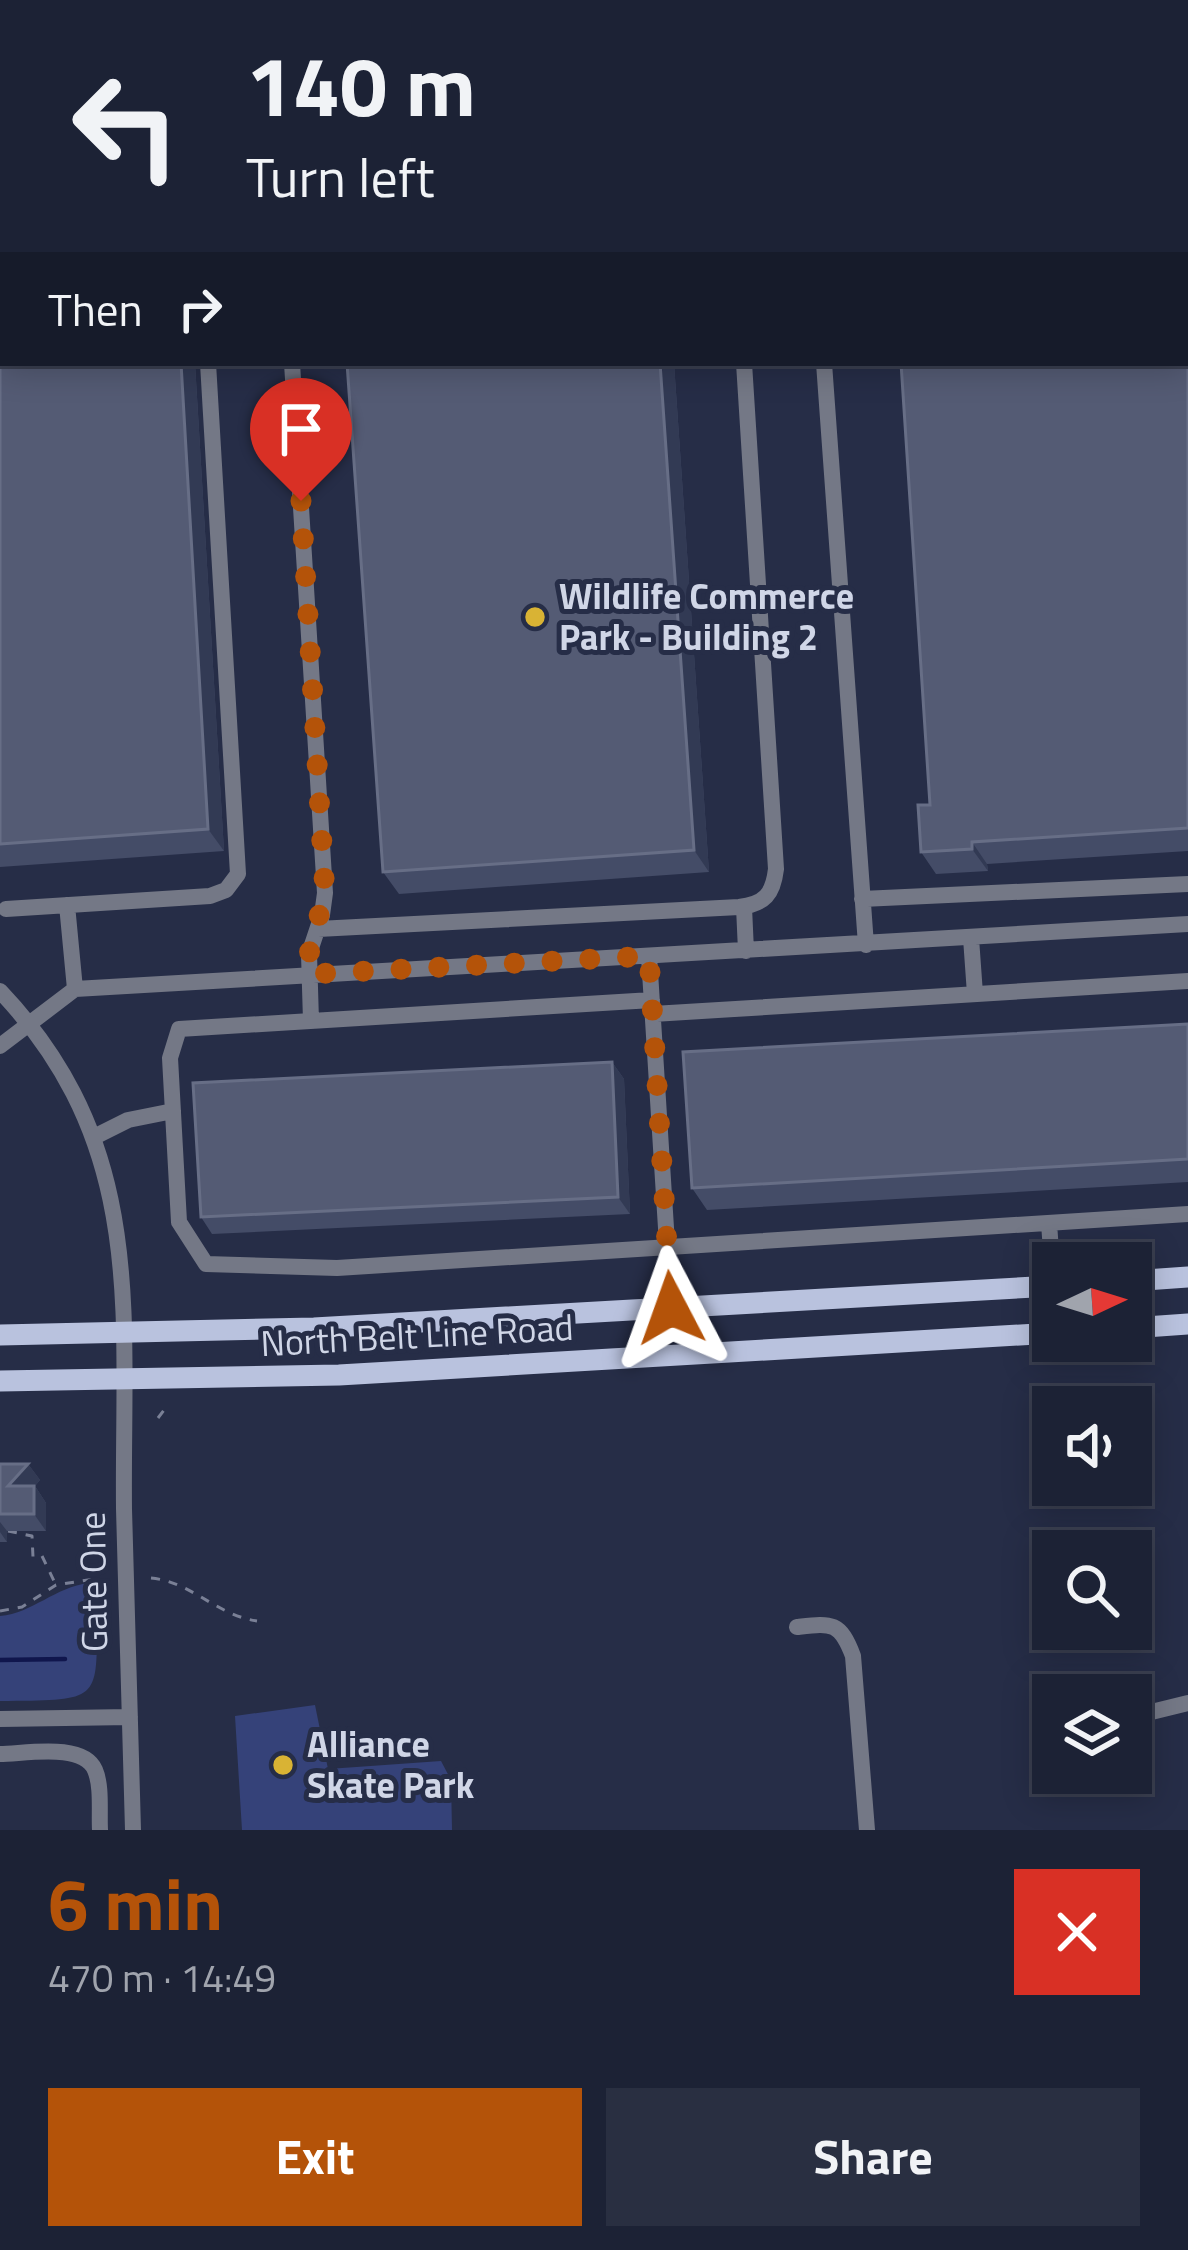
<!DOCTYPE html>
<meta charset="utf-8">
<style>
body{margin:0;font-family:"Titillium Web",sans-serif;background:#292f41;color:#f1f3f6;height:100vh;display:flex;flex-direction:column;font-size:45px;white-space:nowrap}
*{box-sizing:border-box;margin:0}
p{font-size:39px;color:#a0a4ad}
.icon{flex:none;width:66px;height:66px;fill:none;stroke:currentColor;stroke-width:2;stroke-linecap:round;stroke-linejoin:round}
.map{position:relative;height:1830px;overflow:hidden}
.drawer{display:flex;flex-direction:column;background:#1c2235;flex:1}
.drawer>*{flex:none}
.top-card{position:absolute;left:0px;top:0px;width:1188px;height:366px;box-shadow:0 6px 30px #0003,0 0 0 3px #3a3f50;background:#1c2235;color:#f1f3f6;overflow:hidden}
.needle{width:78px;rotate:86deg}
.buttons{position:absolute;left:1032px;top:1242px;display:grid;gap:24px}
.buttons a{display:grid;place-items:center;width:120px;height:120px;border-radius:0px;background:#1c2235;box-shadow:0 6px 30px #0003,0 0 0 3px #3a3f50;font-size:60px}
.pin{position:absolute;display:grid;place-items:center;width:102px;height:102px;color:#fff;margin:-123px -51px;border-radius:50% 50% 50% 0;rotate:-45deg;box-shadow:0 0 12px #0007}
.pin .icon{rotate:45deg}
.me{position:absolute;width:132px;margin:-66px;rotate:356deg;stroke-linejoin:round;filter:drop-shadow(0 0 9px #0008)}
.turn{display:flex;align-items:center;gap:42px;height:252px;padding:0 48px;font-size:54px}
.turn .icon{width:156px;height:156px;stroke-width:2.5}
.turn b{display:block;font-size:84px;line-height:102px}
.then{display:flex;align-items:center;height:114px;padding:0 48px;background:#0003;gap:24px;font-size:45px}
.round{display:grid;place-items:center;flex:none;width:126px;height:126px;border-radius:0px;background:#292f41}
.summary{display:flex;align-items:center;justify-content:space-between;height:204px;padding:0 48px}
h1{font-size:72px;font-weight:700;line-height:90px;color:#b45309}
.action{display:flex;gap:24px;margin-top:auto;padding:24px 48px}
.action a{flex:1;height:138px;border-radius:0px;background:#b45309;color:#fff;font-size:48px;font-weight:700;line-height:138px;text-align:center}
.action a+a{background:#292f41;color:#f1f3f6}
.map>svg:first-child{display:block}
</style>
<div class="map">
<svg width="1188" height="1830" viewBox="0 0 1188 1830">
<rect width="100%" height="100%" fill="#262d47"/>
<path fill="#354279" d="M 202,0 L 1188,0 L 1188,134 L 1185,3 Z
M 89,1583 L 96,1588 L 97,1599 C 96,1703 107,1700 0,1701 L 0,1616 C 33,1613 55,1587 89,1583 Z
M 315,1705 L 328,1769 L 441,1761 L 451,1780 L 452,1830 L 242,1830 L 235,1716 Z"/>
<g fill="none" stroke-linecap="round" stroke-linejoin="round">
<path stroke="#10164d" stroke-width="4.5" d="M 0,1660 L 65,1659"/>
<path stroke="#7a8096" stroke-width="3" stroke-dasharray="9 9" stroke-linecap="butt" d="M 158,1418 L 164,1410
M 8,1531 L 32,1536 L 33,1557
M 42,1556 L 55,1583
M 151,1578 C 192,1582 216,1615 257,1621
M 0,1611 L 22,1607 L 56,1585 L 94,1579"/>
<path stroke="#747886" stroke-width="16" d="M 159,0 L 159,3
M 0,149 L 3,149
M 0,196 L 3,195
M 1185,199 L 1188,199
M 292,363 L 325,893 L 322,915 L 309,954 L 311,1021
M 824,363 L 866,945
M 862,899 L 1188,884
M 67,905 L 75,989
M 744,907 L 746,951
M 6,909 L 210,896 L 226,890 L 238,874 L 208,363
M 318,929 L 739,907 C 765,904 773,894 776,869 L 744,363
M 971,938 L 975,994
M 649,956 L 671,1308
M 0,991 C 148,1147 122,1313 124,1509 C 126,1616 131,1723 133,1830
M 652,1000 L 179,1029 L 170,1058 L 179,1222 L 206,1264 L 337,1268 L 1188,1214
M 653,1014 L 1188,981
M 0,1046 L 75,989 L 1188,924
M 94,1137 L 128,1120 L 173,1111
M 1049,1223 L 1053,1279
M 797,1627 C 831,1623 840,1621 853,1656 L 867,1830
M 1131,1717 L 1188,1703
M 0,1719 L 130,1717
M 0,1754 C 24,1754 83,1742 95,1770 C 102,1786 99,1812 100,1830"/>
<path stroke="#b9c2de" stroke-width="21" d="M 1131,1281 L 1188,1277
M 1131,1328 L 1188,1324
M 0,1335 L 314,1328 L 1053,1286
M 0,1381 L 339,1375 L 1053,1333"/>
</g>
<path fill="#444c67" d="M 0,0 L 148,0 L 147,3 L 3,3 L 3,112 L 0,112 Z
M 1188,255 L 1188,851 L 987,864 L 988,871 L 936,874 L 921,852 L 930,805 Z
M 0,277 L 3,363 L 195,363 L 224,851 L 0,867 Z
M 674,363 L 709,872 L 399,894 L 383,872 Z
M 1188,1024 L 1188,1182 L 707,1210 L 692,1188 Z
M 612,1062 L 624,1079 L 630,1214 L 212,1234 L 201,1217 Z
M 0,1464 L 28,1464 L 40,1480 L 35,1486 L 46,1503 L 46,1531 L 7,1531 L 7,1542 L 0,1542 Z"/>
<path fill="#323a54" d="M 181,363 L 195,363 L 224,851 L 208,829 Z
M 660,363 L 674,363 L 709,872 L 694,850 Z
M 972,842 L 987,864 L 988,871 L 972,849 Z
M 612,1062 L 624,1079 L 630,1214 L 618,1197 Z
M 28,1464 L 40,1480 L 35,1486 L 46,1503 L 46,1531 L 34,1514 L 8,1486 Z
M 0,1522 L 7,1531 L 7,1542 L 0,1532 Z"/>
<path fill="#545b74" stroke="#676e86" stroke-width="3" d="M 0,0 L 140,0 L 140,3 L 3,3 L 3,89 L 0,89 Z
M 1185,255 L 1188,255 L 1188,828 L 972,842 L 972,849 L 921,852 L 918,805 L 930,805 L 901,363 L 1185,363 Z
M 0,277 L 3,277 L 3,363 L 181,363 L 208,829 L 0,844 Z
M 347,363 L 660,363 L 694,850 L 383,872 Z
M 1188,1024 L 1188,1159 L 692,1188 L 683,1052 Z
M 612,1062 L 618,1197 L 201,1217 L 193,1083 Z
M 0,1464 L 28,1464 L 8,1486 L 34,1486 L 34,1514 L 0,1514 Z"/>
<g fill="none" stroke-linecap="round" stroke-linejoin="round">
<path stroke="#b45309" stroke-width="21" stroke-dasharray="0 37.8" d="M 301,501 L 325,893 L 309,954 L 310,974 L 649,956 L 671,1308"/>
</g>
<g fill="#d9b334" stroke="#262d47" stroke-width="4.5">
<circle cx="535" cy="617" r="12"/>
<circle cx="283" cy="1765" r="12"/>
</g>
<g text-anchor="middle" stroke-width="10" stroke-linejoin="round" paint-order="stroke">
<g font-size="36" font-weight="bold" fill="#d0d6e7" stroke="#262d47" text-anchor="start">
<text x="559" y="609">Wildlife Commerce<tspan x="559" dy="41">Park - Building 2</tspan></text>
<text x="307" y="1757">Alliance<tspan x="307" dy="41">Skate Park</tspan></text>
</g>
<g font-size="36" fill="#d0d6e7" stroke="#262d47">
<text transform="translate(417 1335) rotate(-3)" y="13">North Belt Line Road</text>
<text transform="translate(93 1582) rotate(-91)" y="13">Gate One</text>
</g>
</g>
</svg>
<div class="buttons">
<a><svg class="needle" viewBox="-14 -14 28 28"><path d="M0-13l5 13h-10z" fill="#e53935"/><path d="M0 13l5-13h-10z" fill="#a0a4ad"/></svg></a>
<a><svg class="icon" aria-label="sound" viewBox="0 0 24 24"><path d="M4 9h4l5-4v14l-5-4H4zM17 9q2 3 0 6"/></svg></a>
<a><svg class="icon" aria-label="search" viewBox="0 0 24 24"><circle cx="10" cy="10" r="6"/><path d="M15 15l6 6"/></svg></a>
<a><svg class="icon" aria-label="layers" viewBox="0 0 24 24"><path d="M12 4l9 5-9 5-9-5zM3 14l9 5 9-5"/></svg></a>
</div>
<div class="pin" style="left:301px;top:501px;background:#d93025"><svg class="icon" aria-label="arrive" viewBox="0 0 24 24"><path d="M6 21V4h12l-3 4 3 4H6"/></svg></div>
<svg class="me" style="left:671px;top:1308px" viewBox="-20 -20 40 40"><path d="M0-17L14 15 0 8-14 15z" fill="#b45309" stroke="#fff" stroke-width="4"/></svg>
<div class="top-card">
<div class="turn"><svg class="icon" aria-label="left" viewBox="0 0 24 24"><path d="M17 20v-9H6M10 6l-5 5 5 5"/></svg><div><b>140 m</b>Turn left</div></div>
<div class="then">Then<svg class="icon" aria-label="right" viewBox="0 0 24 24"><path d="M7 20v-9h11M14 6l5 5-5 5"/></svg></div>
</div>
</div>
<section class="drawer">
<div class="summary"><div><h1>6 min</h1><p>470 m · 14:49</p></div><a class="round" style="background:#d93025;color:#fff"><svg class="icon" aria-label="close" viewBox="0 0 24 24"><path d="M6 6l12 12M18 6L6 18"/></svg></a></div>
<div class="action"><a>Exit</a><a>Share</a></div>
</section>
